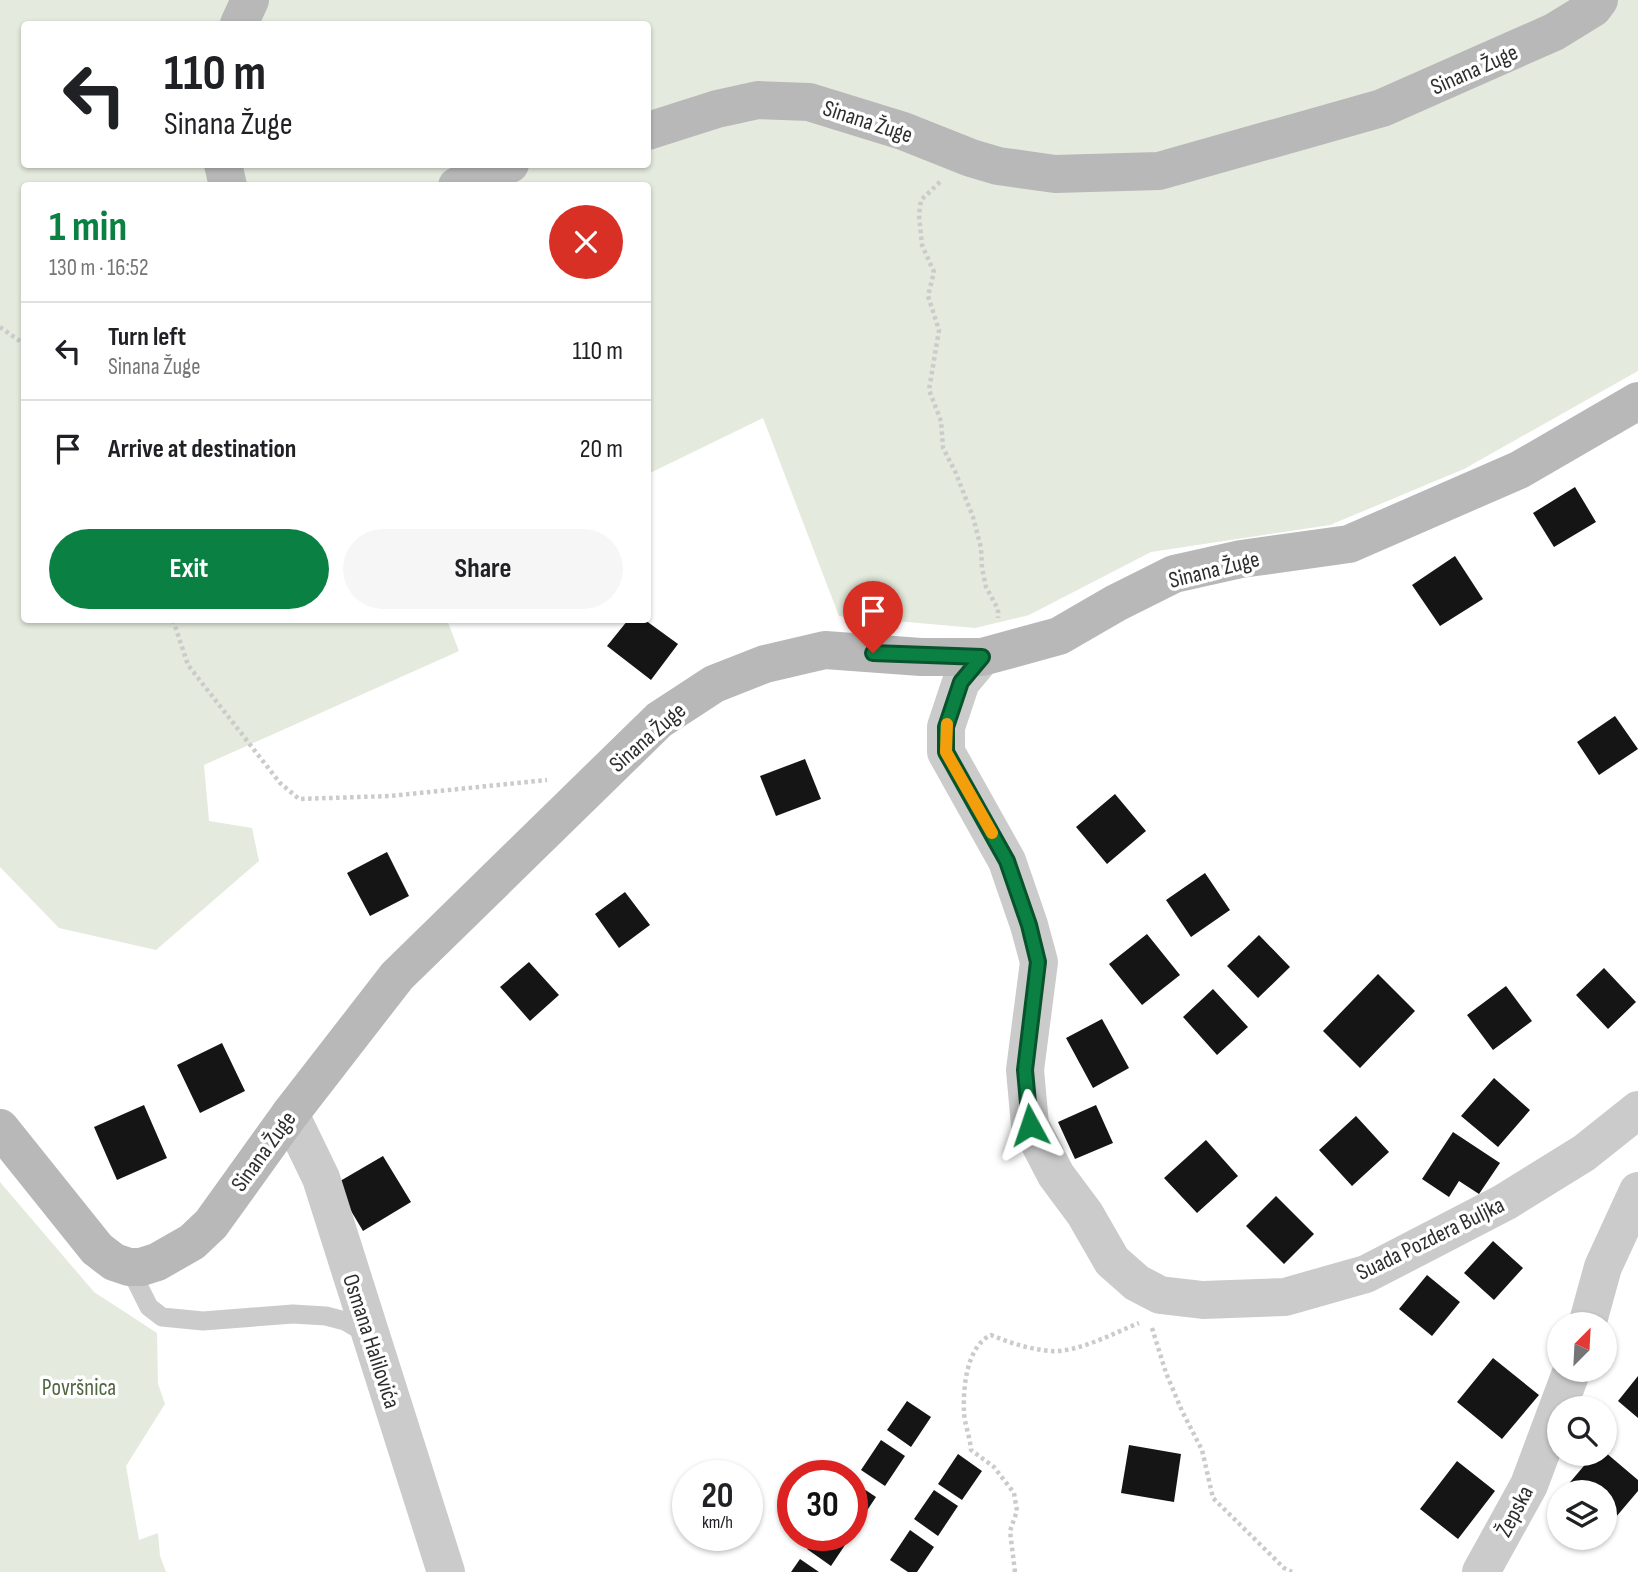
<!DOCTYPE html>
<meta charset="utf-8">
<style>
body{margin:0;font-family:"Sofia Sans Condensed",sans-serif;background:#f6f6f6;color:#202124;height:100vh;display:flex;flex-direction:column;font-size:26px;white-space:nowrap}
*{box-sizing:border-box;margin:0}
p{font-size:23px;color:#757577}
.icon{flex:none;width:38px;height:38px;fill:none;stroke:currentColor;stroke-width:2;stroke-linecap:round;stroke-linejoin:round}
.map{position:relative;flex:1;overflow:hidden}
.panel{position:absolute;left:21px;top:182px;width:630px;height:441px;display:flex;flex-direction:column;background:#fff;border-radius:7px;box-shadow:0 2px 5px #0004}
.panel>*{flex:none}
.banner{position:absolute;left:21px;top:21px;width:630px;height:147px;border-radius:7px;box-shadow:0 2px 5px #0004;background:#fff;color:#202124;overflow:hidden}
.needle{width:46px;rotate:24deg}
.fabs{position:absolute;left:1547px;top:1312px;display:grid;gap:14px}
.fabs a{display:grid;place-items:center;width:70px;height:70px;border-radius:50%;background:#fff;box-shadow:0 2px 5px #0004;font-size:35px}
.speed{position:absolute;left:672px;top:1460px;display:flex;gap:14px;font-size:35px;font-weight:700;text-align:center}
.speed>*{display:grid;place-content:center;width:91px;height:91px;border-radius:50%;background:#fff;box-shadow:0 2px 5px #0004;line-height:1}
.speed small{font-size:18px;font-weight:400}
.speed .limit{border:10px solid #d22;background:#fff;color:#111}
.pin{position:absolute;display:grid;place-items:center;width:60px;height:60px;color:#fff;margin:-72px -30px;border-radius:50% 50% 50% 0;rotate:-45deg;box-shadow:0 0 7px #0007}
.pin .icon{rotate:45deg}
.me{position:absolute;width:77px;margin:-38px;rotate:355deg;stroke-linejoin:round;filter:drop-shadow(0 0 5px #0008)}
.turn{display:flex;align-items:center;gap:24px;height:147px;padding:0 28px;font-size:32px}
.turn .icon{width:91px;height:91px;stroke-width:2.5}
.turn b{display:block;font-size:49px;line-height:60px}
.round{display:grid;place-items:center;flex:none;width:74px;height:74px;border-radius:37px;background:#f6f6f6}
.head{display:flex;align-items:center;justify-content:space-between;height:119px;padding:0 28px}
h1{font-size:42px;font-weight:700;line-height:52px;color:#0b8043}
.primary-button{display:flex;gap:14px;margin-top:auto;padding:14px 28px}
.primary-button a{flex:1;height:80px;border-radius:42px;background:#0b8043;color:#fff;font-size:28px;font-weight:700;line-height:80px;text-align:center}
.primary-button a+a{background:#f6f6f6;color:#202124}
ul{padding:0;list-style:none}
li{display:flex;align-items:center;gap:21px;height:98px;padding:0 28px;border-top:2px solid #e0e0e0}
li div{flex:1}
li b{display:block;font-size:26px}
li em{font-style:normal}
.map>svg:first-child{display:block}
</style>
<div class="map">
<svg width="1638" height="1572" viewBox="0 0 1638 1572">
<rect width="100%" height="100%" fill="#fff"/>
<path fill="#e4eadd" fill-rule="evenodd" d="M 0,0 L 1638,0 L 1638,371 L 1464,469 L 1330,525 L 1151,552 L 1029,615 L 975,628 L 839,616 L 763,418 L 648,474 L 648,186 L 24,186 L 24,620 L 447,620 L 459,651 L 204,765 L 209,821 L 252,828 L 259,861 L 156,950 L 59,928 L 0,867 ZM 24,24 L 648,24 L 648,164 L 24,164 Z
M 0,1182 L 94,1292 L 157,1333 L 158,1384 L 165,1404 L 126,1466 L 139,1540 L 158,1533 L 160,1556 L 166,1572 L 0,1572 Z"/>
<path fill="#151515" d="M 1575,487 L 1596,522 L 1554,547 L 1533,513 Z
M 1455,556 L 1483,599 L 1440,626 L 1412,585 Z
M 628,620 L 645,620 L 678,644 L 651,680 L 607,646 Z
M 1615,716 L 1638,749 L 1599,775 L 1577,742 Z
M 805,759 L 821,799 L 776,816 L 760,776 Z
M 1115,794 L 1146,831 L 1107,864 L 1076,827 Z
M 387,852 L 409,896 L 370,916 L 347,873 Z
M 1205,873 L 1230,910 L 1191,937 L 1166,900 Z
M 625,892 L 650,925 L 619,948 L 595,914 Z
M 1147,934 L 1180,975 L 1142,1005 L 1109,964 Z
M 1259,935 L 1290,967 L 1258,998 L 1227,966 Z
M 529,962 L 559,995 L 530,1021 L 500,987 Z
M 1604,968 L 1636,1002 L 1608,1029 L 1576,995 Z
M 1378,974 L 1415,1011 L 1360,1068 L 1323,1031 Z
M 1506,986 L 1532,1021 L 1493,1050 L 1467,1015 Z
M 1213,989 L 1248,1027 L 1217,1055 L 1183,1017 Z
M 1102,1019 L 1129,1068 L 1093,1088 L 1066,1038 Z
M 222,1043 L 245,1091 L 200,1113 L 177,1065 Z
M 1494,1078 L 1530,1110 L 1498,1147 L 1461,1116 Z
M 144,1105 L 167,1158 L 117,1180 L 94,1127 Z
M 1096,1105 L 1113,1143 L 1075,1159 L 1058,1122 Z
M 1356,1116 L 1389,1152 L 1352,1186 L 1319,1150 Z
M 1453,1132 L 1500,1163 L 1479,1194 L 1459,1181 L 1449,1197 L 1422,1179 Z
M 1206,1140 L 1238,1176 L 1197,1213 L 1164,1178 Z
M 383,1156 L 411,1202 L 363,1231 L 335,1184 Z
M 1276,1196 L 1314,1234 L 1284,1264 L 1246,1226 Z
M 1493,1241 L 1523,1268 L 1494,1300 L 1464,1273 Z
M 1427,1275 L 1460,1302 L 1432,1336 L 1399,1309 Z
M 1493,1358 L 1539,1395 L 1502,1439 L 1457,1402 Z
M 1638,1376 L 1638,1418 L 1618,1401 Z
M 907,1401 L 931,1417 L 911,1447 L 887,1430 Z
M 881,1440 L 905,1456 L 885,1486 L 861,1470 Z
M 1129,1445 L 1181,1454 L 1174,1502 L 1121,1493 Z
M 1605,1452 L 1638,1480 L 1638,1491 L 1610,1524 L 1605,1520 L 1605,1493 L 1572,1493 L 1566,1487 L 1594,1454 L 1605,1454 Z
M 958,1454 L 982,1471 L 962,1500 L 938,1484 Z
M 1457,1461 L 1495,1491 L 1458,1539 L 1420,1509 Z
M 852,1481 L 876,1497 L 856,1527 L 852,1524 Z
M 934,1490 L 958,1506 L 938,1536 L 914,1519 Z
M 910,1530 L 934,1547 L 917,1572 L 908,1572 L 890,1560 Z
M 817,1535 L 851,1536 L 831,1566 L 807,1549 Z
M 800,1559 L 819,1572 L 791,1572 Z"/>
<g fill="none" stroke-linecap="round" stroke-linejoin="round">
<path stroke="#cbcbcb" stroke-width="4.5" stroke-dasharray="3.5 3.5" stroke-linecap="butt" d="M 940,182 L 921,200 L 919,215 L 922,245 L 934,272 L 928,296 L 939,330 L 929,390 L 941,421 L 943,448 L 955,471 L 973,517 L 981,548 L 982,568 L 986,587 L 998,609 L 998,618
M 0,327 L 24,344
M 173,620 L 188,665 L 280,783 L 299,799 L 390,796 L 547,780
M 1152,1328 L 1166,1373 L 1182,1411 L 1202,1450 L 1213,1498 L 1284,1568 L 1292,1572
M 1015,1572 L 1010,1531 L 1017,1511 L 1014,1493 L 994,1467 L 971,1450 C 970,1436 964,1423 964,1411 C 963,1386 967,1346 991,1335 C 1010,1343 1029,1349 1050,1351 C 1077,1353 1114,1333 1139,1323"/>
<path stroke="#cbcbcb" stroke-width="19" d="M 129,1267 L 149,1307 L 162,1317 L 203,1321 L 293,1314 L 326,1316 L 345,1321 L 369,1335"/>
<path stroke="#cbcbcb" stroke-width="38" d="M 982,657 L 961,682 L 946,727 L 946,752 L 1007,861 L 1029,925 L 1039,962 L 1025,1070 L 1030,1125 L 1056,1175 L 1085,1214 L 1112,1261 L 1137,1283 L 1160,1295 L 1203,1300 L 1285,1297 L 1366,1274 L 1505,1202 L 1584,1153 L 1638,1110
M 290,1114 L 321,1178 L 446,1572
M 1587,1325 L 1603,1267 L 1638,1191
M 1481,1572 L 1529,1485 L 1572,1370"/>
<path stroke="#b8b8b8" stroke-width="38" d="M 239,24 L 250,0
M 648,131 L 717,109 L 758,100 L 809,102 L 903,131 L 971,158 L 998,166 L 1055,174 L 1159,171 L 1382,108 L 1554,32 L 1593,8 L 1599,0
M 223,164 L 228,186
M 457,186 L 510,164
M 0,1128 L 97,1249 L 114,1262 L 129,1267 L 141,1267 L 157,1262 L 192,1242 L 211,1224 L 290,1114 L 397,976 L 659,720 L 714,684 L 765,664 L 825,650 L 921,657 L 982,657 L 1059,636 L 1116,603 L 1174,574 L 1241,559 L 1349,544 L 1519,470 L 1638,401"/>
</g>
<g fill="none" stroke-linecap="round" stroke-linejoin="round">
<defs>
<path id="route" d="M 873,653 L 982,657 L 961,682 L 946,727 L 946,752 L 1007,861 L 1029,925 L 1038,962 L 1025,1070 L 1030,1125"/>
</defs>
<use href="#route" stroke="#07532c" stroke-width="18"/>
<use href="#route" stroke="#0b8043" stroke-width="12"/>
<path stroke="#f59e0b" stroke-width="12" d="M 947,724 L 946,752 L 992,833"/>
</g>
<g text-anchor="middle" stroke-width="7" stroke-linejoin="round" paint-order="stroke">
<g font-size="23" fill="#2e2e2e" stroke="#fff">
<text transform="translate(1474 69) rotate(-24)" y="8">Sinana Žuge</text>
<text transform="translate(868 121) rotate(18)" y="8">Sinana Žuge</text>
<text transform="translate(1214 569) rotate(-14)" y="8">Sinana Žuge</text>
<text transform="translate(647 737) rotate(-41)" y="8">Sinana Žuge</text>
<text transform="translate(263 1151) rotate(-54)" y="8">Sinana Žuge</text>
<text transform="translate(1430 1238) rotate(-26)" y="8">Suada Pozdera Buljka</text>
<text transform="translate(372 1341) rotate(72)" y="8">Osmana Halilovića</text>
<text transform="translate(1514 1511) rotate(-62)" y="8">Žepska</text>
</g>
<g font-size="23" fill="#506640" stroke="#fff">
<text x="79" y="1395">Površnica</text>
</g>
</g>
</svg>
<div class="fabs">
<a><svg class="needle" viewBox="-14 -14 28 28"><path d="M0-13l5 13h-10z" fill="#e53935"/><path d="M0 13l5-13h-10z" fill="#757577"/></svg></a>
<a><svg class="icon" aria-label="search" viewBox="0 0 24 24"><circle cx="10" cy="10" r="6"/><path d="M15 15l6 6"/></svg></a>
<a><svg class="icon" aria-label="layers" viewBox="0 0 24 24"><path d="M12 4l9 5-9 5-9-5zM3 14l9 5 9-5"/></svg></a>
</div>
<div class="speed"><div>20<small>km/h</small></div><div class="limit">30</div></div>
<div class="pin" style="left:873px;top:653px;background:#d93025"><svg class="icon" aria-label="arrive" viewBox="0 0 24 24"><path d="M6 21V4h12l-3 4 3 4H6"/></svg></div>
<svg class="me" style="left:1030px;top:1125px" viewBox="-20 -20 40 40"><path d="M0-17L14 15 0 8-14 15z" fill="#0b8043" stroke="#fff" stroke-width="4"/></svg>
<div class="banner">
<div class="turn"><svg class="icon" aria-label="left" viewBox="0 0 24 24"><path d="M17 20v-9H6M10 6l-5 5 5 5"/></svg><div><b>110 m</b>Sinana Žuge</div></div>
</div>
<section class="panel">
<div class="head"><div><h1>1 min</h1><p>130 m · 16:52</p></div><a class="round" style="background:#d93025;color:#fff"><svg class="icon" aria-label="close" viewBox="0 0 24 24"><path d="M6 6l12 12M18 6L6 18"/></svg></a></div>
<ul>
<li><svg class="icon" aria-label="left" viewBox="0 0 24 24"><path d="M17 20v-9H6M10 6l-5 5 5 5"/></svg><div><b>Turn left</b><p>Sinana Žuge</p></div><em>110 m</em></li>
<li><svg class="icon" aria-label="arrive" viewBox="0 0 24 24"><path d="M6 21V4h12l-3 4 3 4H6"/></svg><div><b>Arrive at destination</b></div><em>20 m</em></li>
</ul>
<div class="primary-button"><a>Exit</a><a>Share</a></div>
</section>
</div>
